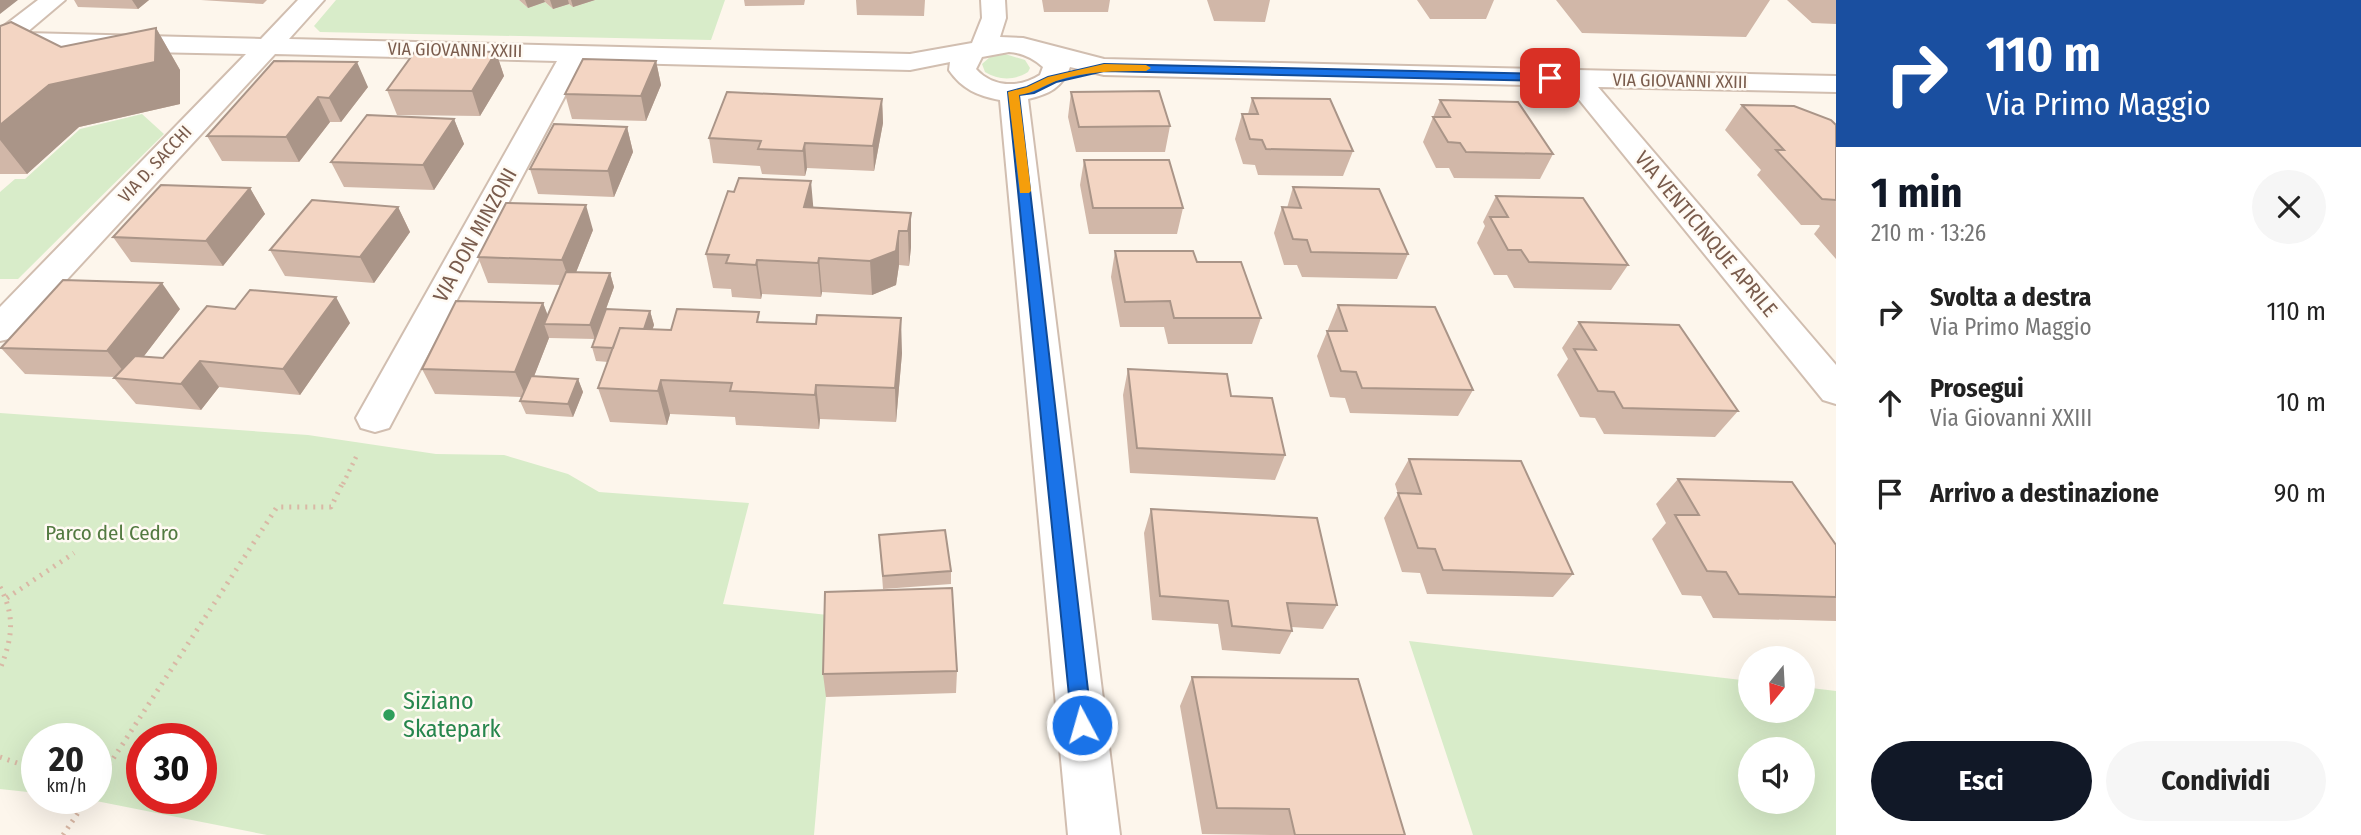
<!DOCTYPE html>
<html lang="it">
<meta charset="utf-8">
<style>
body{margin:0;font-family:"Fira Sans Condensed",sans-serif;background:#f6f6f6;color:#222;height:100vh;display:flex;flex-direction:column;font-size:26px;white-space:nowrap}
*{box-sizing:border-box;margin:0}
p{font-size:23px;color:#767676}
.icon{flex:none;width:38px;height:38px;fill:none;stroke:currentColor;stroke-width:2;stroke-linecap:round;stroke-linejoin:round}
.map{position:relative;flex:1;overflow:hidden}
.drawer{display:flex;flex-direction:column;background:#fff;width:525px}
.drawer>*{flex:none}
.hud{background:#1a4fa0;color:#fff;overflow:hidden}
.needle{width:46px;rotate:198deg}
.tools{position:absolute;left:1738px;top:646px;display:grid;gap:14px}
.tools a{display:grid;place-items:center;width:77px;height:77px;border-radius:50%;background:#fff;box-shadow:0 7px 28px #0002;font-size:35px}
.speed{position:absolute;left:21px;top:723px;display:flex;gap:14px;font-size:35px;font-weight:700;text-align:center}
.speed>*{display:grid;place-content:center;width:91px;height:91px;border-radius:50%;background:#fff;box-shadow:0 7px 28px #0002;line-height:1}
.speed small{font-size:18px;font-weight:400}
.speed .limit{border:10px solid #d22;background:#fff;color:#111}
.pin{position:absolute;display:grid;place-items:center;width:60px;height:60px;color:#fff;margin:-30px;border-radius:14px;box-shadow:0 4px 10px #0006}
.me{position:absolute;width:77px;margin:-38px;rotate:354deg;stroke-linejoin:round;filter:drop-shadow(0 0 5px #0008)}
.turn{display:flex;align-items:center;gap:24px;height:147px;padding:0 35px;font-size:32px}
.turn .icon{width:91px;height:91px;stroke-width:2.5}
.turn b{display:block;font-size:49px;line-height:60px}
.round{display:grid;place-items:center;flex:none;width:74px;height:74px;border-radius:37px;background:#f6f6f6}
.summary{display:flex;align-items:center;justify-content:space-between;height:119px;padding:0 35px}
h1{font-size:42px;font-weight:700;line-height:52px;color:#111827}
.cta{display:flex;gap:14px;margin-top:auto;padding:14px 35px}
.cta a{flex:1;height:80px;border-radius:42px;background:#111827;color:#fff;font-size:28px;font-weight:700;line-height:80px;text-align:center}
.cta a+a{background:#f6f6f6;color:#222}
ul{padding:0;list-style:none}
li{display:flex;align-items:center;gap:21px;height:91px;padding:0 35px}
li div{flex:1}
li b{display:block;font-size:26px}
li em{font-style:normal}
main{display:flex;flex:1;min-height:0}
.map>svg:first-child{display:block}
</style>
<main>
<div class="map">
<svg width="1836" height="835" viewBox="0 0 1836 835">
<rect width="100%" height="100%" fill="#fdf6ec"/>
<path fill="#d8ecc9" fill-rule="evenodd" d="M 336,0 L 519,0 L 528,8 L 545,2 L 553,9 L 569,4 L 573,7 L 595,0 L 725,0 L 711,40 L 320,32 L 314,26 Z
M 1005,54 L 1025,60 L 1030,68 L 1028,72 C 1014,81 998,80 985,72 L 982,64 L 990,57 Z
M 142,114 L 164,134 L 18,279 L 0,279 L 0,192 L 15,179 L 25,179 L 80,129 Z
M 0,413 L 308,435 L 436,454 L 504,455 L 568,474 L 599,492 L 749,503 L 723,604 L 828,615 L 826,697 L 814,835 L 267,835 L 81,798 L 96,798 L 96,738 L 37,738 L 37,793 L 0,789 ZM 142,738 L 201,738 L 201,798 L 142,798 Z
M 1409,641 L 1750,681 L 1750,710 L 1802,710 L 1803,687 L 1836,691 L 1836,835 L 1473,835 ZM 1802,749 L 1802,802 L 1750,802 L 1750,749 Z"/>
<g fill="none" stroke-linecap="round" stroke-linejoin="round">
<defs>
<path id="street" d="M 38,0 L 65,0 L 26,33 L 261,39 L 298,0 L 324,0 L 289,39 L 910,54 L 972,43 L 982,18 L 981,0 L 1005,0 L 1006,18 L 1000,37 L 1023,38 L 1104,59 L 1836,76 L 1836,92 L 1598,87 L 1836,365 L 1836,404 L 1823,400 L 1568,86 L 1104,75 L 1070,67 C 1062,88 1049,94 1028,99 L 1120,835 L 1068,835 L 1000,100 C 978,96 962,89 949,70 L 950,62 L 910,70 L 583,62 L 389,428 L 375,432 L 361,428 L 356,418 L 557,61 L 275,54 L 13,338 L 0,341 L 0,307 L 246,54 L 0,49 L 0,29 ZM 1009,52 C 1023,53 1033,58 1043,67 L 1040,75 C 1020,88 993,88 976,69 L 982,57 Z"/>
</defs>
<use href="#street" stroke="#d1beb0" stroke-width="4"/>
<path stroke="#d9b8a5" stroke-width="4.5" stroke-dasharray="2 5" stroke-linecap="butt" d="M 343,484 L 357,455"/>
<path stroke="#d9b8a5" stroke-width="5" stroke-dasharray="2 6" stroke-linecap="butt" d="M 0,587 C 16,617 12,639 0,669
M 7,598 L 74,553
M 0,757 L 37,770
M 96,785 L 277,507 L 331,507 L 343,482
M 63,835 L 88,798"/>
<use href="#street" fill="#fff" fill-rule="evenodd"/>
</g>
<path fill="#d1b7a8" d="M 74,0 L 149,0 L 138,9 L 78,7 Z
M 201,0 L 267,0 L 263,4 Z
M 519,0 L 595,0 L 573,7 L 569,4 L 553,9 L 545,2 L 528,8 Z
M 744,0 L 805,0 L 804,5 L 745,6 Z
M 856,0 L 925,0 L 924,16 L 857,15 Z
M 1042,0 L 1110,0 L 1108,12 L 1044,12 Z
M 1207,0 L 1270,0 L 1265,22 L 1214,21 Z
M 1417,0 L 1494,0 L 1486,19 L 1430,19 Z
M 1556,0 L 1770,0 L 1746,37 L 1582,33 Z
M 1787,0 L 1836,0 L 1836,24 L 1812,23 Z
M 0,26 L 61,47 L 156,28 L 180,70 L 180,104 L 79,127 L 27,174 L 0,174 Z
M 496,52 L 504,76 L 480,116 L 397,115 L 387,90 Z
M 274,61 L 368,87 L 341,122 L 330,122 L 299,162 L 222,161 L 207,136 Z
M 656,61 L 661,85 L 646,121 L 572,119 L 565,94 Z
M 1071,92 L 1170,126 L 1165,152 L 1076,152 L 1068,117 Z
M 1252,98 L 1353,151 L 1343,176 L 1258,175 L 1255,165 L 1243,164 L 1235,139 L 1242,114 L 1248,114 Z
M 882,99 L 883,123 L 874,171 L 807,168 L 805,176 L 762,174 L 760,166 L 713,163 L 709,138 Z
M 1440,100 L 1553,154 L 1540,179 L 1454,178 L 1449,168 L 1436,168 L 1423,142 Z
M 1742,105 L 1836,125 L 1836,259 L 1814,234 L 1820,226 L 1819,225 L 1801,225 L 1757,175 L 1761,170 L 1725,130 Z
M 454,119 L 464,144 L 434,190 L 344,187 L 331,162 Z
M 627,127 L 633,152 L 614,197 L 538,194 L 530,169 Z
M 1084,160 L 1183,208 L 1177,234 L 1089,234 L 1080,185 Z
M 1293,187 L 1408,254 L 1397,279 L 1302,277 L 1297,265 L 1284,265 L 1274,233 L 1282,207 L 1287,208 Z
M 250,188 L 265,214 L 223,266 L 131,262 L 113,237 Z
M 1496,196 L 1628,265 L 1611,290 L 1514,288 L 1507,275 L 1494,275 L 1477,243 L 1485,226 L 1483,222 Z
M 398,207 L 410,232 L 374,283 L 285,276 L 270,250 Z
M 814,208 L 911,213 L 911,247 L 909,266 L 899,265 L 896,285 L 872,295 L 822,292 L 821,297 L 762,294 L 761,299 L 732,297 L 731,289 L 713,288 L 706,254 Z
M 593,230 L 576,272 L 610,273 L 614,287 L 595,339 L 549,338 L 534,376 L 578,379 L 583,392 L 573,417 L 526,414 L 520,401 L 521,397 L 435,394 L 422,369 L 543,303 L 548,316 L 561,285 L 488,283 L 478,257 Z
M 1115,251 L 1197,262 L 1261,318 L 1252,344 L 1168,344 L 1164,327 L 1120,327 L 1111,277 Z
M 1338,305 L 1473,390 L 1458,416 L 1350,413 L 1345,398 L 1330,397 L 1317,356 Z
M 180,309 L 144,356 L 163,358 L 350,323 L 300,395 L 219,387 L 201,410 L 136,404 L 114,378 L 116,377 L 25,374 L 1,348 Z
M 650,311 L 654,325 L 652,330 L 671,330 L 761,322 L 902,353 L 896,422 L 820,419 L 819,429 L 736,425 L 735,417 L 670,414 L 667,425 L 610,422 L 598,388 L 608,362 L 596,361 L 592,347 Z
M 1579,322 L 1738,411 L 1715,437 L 1604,434 L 1595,418 L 1580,417 L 1557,375 L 1568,359 L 1562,348 Z
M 1128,369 L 1231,396 L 1285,455 L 1275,480 L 1130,473 L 1123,395 Z
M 1409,459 L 1573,574 L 1553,597 L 1427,594 L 1420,573 L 1402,572 L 1384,518 L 1398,494 L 1395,484 Z
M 1678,479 L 1836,545 L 1836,621 L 1713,618 L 1701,596 L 1682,595 L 1652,539 L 1666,523 L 1656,504 Z
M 1151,509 L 1337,605 L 1323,629 L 1292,627 L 1292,631 L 1280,654 L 1222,650 L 1218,624 L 1152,620 L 1144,533 Z
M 879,535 L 951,571 L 951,584 L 883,589 Z
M 957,671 L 956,693 L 826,697 L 823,674 Z
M 1192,677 L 1405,835 L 1271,835 L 1202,834 L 1180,706 Z"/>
<path fill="#aa9588" d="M 0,0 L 18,0 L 0,14 Z
M 132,0 L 149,0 L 138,9 Z
M 525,0 L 544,0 L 545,2 L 528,8 Z
M 550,0 L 568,0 L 569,4 L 553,9 Z
M 571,0 L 595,0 L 573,7 Z
M 156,28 L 180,70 L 180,104 L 79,127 L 27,174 L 0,140 L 0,125 L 49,85 Z
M 496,52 L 504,76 L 480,116 L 472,91 Z
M 656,61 L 661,85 L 646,121 L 641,96 Z
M 357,62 L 368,87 L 341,122 L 329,98 Z
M 318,97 L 330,122 L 299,162 L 286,137 Z
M 882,99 L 883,123 L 874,171 L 873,146 Z
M 454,119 L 464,144 L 434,190 L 423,165 Z
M 627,127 L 633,152 L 614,197 L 608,171 Z
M 805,143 L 807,168 L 805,176 L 803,151 Z
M 811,181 L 814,215 L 804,207 Z
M 250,188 L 265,214 L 223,266 L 206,241 Z
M 586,205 L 593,230 L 571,285 L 562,260 Z
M 398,207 L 410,232 L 374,283 L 360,257 Z
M 911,213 L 911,247 L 909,266 L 908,231 Z
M 899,231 L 899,265 L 896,285 L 872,295 L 870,261 Z
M 819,258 L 822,292 L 821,297 L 818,263 Z
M 757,260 L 762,294 L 761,299 L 756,265 Z
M 610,273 L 614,287 L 595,339 L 590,325 Z
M 162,283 L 180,309 L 128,377 L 107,351 Z
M 336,297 L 350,323 L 300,395 L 283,369 Z
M 543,303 L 551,324 L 544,324 L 549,338 L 526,397 L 515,372 Z
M 650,311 L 654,325 L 641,363 L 637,349 Z
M 901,318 L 902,353 L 896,422 L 895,388 Z
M 200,361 L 219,387 L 201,410 L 181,384 Z
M 578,379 L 583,392 L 573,417 L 568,404 Z
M 661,380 L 670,414 L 667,425 L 658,391 Z
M 816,385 L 820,419 L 819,429 L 815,395 Z"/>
<path fill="#f3d5c3" stroke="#aa9588" stroke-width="2" d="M 11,22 L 61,47 L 156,28 L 155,62 L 49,85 L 0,125 L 0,26 Z
M 416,50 L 496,52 L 472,91 L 387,90 Z
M 583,59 L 656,61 L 641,96 L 565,94 Z
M 274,61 L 357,62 L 329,98 L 318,97 L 286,137 L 207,136 Z
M 1159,91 L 1170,126 L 1079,127 L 1071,92 Z
M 727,92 L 882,99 L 873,146 L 805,143 L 803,151 L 758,149 L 761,141 L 709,138 Z
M 1252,98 L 1330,99 L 1353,151 L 1266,149 L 1262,140 L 1250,139 L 1242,114 L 1258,114 Z
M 1440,100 L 1518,102 L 1553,154 L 1466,152 L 1460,143 L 1448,142 L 1433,117 L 1450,117 Z
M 1742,105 L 1794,106 L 1831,120 L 1836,125 L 1836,200 L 1822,199 L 1776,150 L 1784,150 Z
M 367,115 L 454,119 L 423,165 L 331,162 Z
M 554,124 L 627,127 L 608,171 L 530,169 Z
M 1084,160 L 1169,160 L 1183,208 L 1093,208 Z
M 739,178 L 811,181 L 804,207 L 911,213 L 908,231 L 899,231 L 896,251 L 870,261 L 819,258 L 818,263 L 757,260 L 756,265 L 726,263 L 729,255 L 706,254 L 728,191 L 734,192 Z
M 161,185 L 250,188 L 206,241 L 113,237 Z
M 1293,187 L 1379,189 L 1408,254 L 1311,252 L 1307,240 L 1293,239 L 1282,207 L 1301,208 Z
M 1496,196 L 1583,198 L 1628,265 L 1529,262 L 1521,250 L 1508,250 L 1490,217 L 1508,217 Z
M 312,200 L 398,207 L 360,257 L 270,250 Z
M 506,203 L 586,205 L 562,260 L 478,257 Z
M 1115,251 L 1193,251 L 1197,262 L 1241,262 L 1261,318 L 1174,318 L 1170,301 L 1125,302 Z
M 566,272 L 610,273 L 590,325 L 544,324 Z
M 63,280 L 162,283 L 107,351 L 1,348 Z
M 250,290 L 336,297 L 283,369 L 200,361 L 181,384 L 114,378 L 135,356 L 163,358 L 207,306 L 235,309 Z
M 456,301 L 543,303 L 515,372 L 422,369 Z
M 1338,305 L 1435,307 L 1473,390 L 1362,388 L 1356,372 L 1341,371 L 1327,331 L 1347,331 Z
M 606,309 L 650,311 L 644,329 L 620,328 L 613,348 L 592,347 Z
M 677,309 L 759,312 L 757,322 L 816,324 L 817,315 L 901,318 L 895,388 L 816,385 L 815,395 L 730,391 L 732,383 L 661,380 L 658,391 L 598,388 L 620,328 L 671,330 Z
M 1579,322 L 1679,325 L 1738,411 L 1623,408 L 1614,392 L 1598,391 L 1574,349 L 1596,350 Z
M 1128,369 L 1227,374 L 1231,396 L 1272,398 L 1285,455 L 1137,448 Z
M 531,376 L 578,379 L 568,404 L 520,401 Z
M 1409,459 L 1521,461 L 1573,574 L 1443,570 L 1435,549 L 1418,548 L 1398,493 L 1421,494 Z
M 1678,479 L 1792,482 L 1836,545 L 1836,597 L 1739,594 L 1726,572 L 1707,571 L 1675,515 L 1699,515 Z
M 1151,509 L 1317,518 L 1337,605 L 1287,603 L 1292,631 L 1232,626 L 1228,601 L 1160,596 Z
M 945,530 L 951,571 L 883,576 L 879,535 Z
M 952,588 L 957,671 L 823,674 L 825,592 Z
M 1192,677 L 1358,679 L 1405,835 L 1295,835 L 1289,809 L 1217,808 Z"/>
<path fill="#1a73e8" stroke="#114b97" stroke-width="2" d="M 1104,64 L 1550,74 L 1556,78 L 1550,81 L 1104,71 L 1056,82 L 1034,93 L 1019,95 L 1092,725 L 1090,732 L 1082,735 L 1075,732 L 1072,725 L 1008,92 L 1027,87 L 1048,77 Z"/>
<path fill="#f59e0b" d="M 1104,64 L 1146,65 L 1151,68 L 1146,71 C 1115,71 1085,71 1056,81 C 1043,86 1034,93 1019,95 L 1031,191 L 1029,193 L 1020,193 L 1008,92 L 1027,87 L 1048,77 Z"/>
<circle fill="#2e9e5b" stroke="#fffaf3" stroke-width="2.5" cx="389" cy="715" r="7"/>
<g text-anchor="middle" stroke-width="5" stroke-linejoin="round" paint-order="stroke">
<g font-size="18" fill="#7a5c4d" stroke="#fffaf3">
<text transform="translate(455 50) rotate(1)" y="6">VIA GIOVANNI XXIII</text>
<text transform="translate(1680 81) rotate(1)" y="6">VIA GIOVANNI XXIII</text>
<text transform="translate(155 164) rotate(-47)" y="6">VIA D. SACCHI</text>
</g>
<g font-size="21" fill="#7a5c4d" stroke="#fffaf3">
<text transform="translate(1706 234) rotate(50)" y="7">VIA VENTICINQUE APRILE</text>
<text transform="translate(475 235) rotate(-61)" y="7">VIA DON MINZONI</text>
</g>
<g font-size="21" fill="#537a41" stroke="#fffaf3">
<text x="112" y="540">Parco del Cedro</text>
</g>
<g font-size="24" fill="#27864d" stroke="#fffaf3" text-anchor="start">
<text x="403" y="709">Siziano<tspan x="403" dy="28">Skatepark</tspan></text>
</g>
</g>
</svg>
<div class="tools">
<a><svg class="needle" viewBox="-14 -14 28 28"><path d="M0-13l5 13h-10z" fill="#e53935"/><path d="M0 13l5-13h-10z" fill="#767676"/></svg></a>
<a><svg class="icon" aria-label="sound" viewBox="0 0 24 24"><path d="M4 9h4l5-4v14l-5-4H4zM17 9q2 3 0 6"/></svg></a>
</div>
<div class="speed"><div>20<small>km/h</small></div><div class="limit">30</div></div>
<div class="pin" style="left:1550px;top:78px;background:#d93025"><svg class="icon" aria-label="arrive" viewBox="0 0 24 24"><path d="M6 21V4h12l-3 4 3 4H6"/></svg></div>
<svg class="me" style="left:1082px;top:725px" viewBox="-20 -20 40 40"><circle r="17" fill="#1a73e8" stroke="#fff" stroke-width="3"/><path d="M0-11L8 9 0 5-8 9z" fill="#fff"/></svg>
</div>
<section class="drawer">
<div class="hud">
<div class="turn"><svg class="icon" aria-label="right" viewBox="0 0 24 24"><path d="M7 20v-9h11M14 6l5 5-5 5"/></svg><div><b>110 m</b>Via Primo Maggio</div></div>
</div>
<div class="summary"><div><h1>1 min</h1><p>210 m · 13:26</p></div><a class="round"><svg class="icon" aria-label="close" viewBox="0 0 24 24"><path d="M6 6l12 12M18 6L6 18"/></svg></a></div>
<ul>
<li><svg class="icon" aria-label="right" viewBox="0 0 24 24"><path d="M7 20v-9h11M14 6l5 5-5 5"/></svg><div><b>Svolta a destra</b><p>Via Primo Maggio</p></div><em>110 m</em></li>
<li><svg class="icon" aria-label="ahead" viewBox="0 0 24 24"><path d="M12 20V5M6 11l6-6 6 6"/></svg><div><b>Prosegui</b><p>Via Giovanni XXIII</p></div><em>10 m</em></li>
<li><svg class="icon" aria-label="arrive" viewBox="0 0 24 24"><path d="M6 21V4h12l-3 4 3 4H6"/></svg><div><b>Arrivo a destinazione</b></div><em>90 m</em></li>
</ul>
<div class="cta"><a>Esci</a><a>Condividi</a></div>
</section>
</main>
